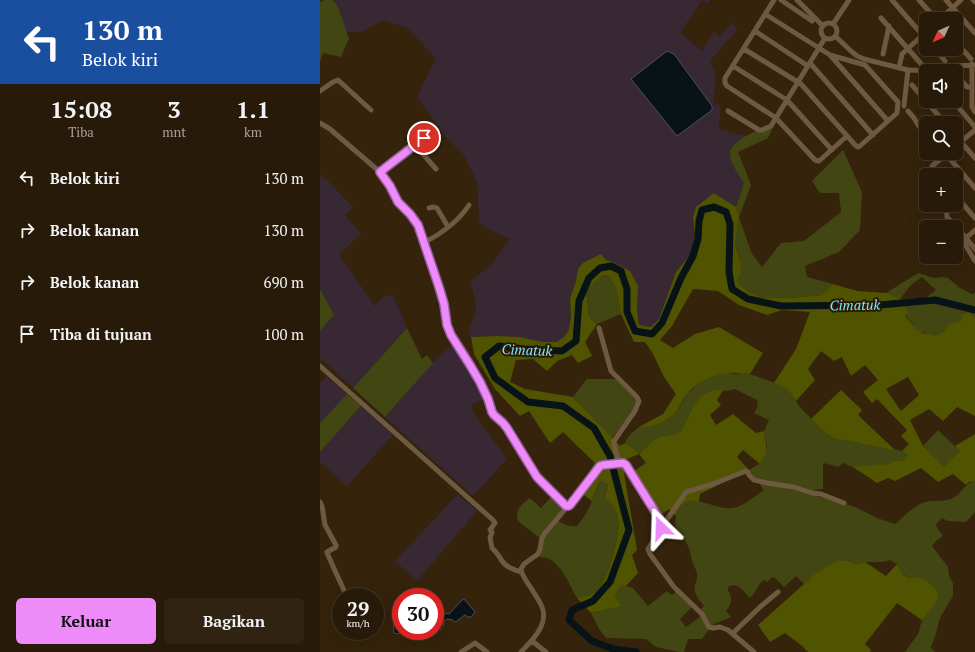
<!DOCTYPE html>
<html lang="id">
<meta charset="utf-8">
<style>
body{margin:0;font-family:"PT Serif",serif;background:#302312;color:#f1f3f6;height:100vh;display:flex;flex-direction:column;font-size:15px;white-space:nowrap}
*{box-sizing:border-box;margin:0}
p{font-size:13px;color:#a5a19c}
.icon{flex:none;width:22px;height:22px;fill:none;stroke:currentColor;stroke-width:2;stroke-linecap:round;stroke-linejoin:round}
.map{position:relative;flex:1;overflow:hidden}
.panel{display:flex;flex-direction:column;background:#281a08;width:320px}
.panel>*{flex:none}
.hud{background:#1a4fa0;color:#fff;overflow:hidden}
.needle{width:26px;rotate:226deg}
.buttons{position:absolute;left:599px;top:12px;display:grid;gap:8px}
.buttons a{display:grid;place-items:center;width:44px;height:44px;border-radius:6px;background:#281a08;box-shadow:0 4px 16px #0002,0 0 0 1px #443829;font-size:20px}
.speed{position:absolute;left:12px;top:588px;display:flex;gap:8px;font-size:20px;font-weight:700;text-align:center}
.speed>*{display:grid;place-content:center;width:52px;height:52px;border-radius:50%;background:#281a08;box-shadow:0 4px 16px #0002,0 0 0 1px #443829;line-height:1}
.speed small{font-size:10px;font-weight:400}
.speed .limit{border:6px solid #d22;background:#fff;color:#111}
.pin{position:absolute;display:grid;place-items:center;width:34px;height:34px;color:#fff;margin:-17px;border:2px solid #fff;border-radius:50%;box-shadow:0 1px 4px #0007}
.me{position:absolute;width:44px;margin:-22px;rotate:338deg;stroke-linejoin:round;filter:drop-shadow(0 0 3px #0008)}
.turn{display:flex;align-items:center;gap:14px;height:84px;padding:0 16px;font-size:18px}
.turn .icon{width:52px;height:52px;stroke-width:2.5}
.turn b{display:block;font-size:28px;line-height:34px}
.eta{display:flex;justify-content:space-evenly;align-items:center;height:68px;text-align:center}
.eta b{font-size:24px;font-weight:700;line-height:28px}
.button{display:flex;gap:8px;margin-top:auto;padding:8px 16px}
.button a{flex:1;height:46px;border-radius:6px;background:#ed8cf9;color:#111;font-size:16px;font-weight:700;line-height:46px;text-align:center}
.button a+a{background:#302312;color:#f1f3f6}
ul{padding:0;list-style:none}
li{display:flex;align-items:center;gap:12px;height:52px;padding:0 16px}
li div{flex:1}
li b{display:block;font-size:15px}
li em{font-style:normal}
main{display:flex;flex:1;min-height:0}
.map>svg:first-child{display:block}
</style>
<main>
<section class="panel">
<div class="hud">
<div class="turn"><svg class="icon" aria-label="left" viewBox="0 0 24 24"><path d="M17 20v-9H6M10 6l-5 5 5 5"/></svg><div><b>130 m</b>Belok kiri</div></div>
</div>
<div class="eta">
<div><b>15:08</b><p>Tiba</p></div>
<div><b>3</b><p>mnt</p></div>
<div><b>1.1</b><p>km</p></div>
</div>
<ul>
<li><svg class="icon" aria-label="left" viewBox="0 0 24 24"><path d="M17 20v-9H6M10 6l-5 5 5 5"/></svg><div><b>Belok kiri</b></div><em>130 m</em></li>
<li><svg class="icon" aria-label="right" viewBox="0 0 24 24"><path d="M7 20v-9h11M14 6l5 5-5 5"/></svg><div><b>Belok kanan</b></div><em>130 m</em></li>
<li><svg class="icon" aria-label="right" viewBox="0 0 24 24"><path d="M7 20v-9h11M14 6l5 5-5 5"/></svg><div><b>Belok kanan</b></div><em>690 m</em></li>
<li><svg class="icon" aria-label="arrive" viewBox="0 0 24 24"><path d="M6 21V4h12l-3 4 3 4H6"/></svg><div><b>Tiba di tujuan</b></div><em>100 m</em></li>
</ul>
<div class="button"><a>Keluar</a><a>Bagikan</a></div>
</section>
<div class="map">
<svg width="655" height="652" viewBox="0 0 655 652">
<rect width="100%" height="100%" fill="#35230b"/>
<path fill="#382834" d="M 11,0 L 390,0 L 388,4 L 382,0 L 360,33 L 382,51 L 394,32 L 399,37 L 412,23 L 418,29 L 390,61 L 396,75 L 393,106 L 398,104 L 401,110 L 398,129 L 426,136 L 414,145 L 413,165 L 424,183 L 416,207 L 394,193 L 373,217 L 375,235 L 371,254 L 356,272 L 339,319 L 331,327 L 319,325 L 317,310 L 318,286 L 293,262 L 286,260 L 258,269 L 256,281 L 250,299 L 251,316 L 249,329 L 245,336 L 237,342 L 223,342 L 200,337 L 177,336 L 151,337 L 149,329 L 155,315 L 156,304 L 153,291 L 150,282 L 172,264 L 190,239 L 167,229 L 159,221 L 158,202 L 158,192 L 156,180 L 144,155 L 125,136 L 97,97 L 116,58 L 87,28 L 64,20 L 41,32 L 26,32 L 21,13 Z
M 0,175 L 8,181 L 33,207 L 25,215 L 41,234 L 19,255 L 55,306 L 63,297 L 73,295 L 87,328 L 33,388 L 0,358 L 0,331 L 14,315 L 0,289 Z
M 135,342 L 167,398 L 151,405 L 155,415 L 187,459 L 153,496 L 65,417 L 116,359 Z
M 7,376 L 27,394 L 0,423 L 0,383 Z
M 41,406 L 73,435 L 27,486 L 0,462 L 0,452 Z
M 138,494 L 157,511 L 97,581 L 75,561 Z"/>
<path fill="#424612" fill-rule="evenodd" d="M 5,0 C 7,0 11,0 12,0 C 20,4 25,30 29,38 L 21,57 L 3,53 L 0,62 L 0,2 Z
M 456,121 L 448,138 L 418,152 L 431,185 L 419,217 L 432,254 L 442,267 L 461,243 L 484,241 L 521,212 L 519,193 L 500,193 L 492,181 L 523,150 L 542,192 L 540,230 L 519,252 L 485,266 L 487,277 L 513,284 L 503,295 L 470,298 L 443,298 L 429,292 L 419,284 L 417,280 L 421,263 L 415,245 L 419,217 L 416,207 L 424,183 C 419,175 411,165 410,155 C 410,153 410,151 411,149 C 415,139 446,126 456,121 Z
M 598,273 L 614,278 L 623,277 L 628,278 L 640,288 L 652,294 L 655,293 L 655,318 L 649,312 L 642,317 L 640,321 L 629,325 L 622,333 L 618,335 L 608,335 L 603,332 L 598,332 L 591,322 L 566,293 ZM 602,277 L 616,290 L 606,298 L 580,299 L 591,285 Z
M 283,275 L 288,275 L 296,288 L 301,314 L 277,324 L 269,317 L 266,292 L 273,284 Z
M 0,289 L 14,315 L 0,331 Z
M 87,328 L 102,359 L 107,355 L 113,363 L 65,417 L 33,388 Z
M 406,373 L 416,374 L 422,373 L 430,374 L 464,386 L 471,393 L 479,406 L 503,431 L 515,439 L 530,441 L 547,445 L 582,451 L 585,453 L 587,455 L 585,460 L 574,461 L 568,464 L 535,468 L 523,463 L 521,464 L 520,466 C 514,468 509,462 503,464 L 503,489 L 494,490 L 494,495 L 495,496 L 515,500 L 537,508 L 557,518 L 575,524 C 583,518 595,504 605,502 C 614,500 625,502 633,498 C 643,493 644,483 655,481 L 655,512 L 646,522 L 628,521 L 622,518 L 616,524 C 616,528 621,532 623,536 L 617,540 L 612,546 L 628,567 L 629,576 L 633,583 L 633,596 L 620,618 L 616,633 L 612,645 L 610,647 L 615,652 L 585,652 L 598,634 L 602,620 L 610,611 L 618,598 L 600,577 L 592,579 L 588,577 L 580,572 L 577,564 L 570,560 L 563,562 L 545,562 L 536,564 L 528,561 L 508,566 L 489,579 L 484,584 L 476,576 L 464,587 L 454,577 L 452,577 L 447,582 L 444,580 C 436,586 436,593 430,598 C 424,592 417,581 408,587 C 408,593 407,588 410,594 C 413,601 410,605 406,611 L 411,617 L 392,625 L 382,639 L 368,639 L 364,652 L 359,652 L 336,647 L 326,639 L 286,638 L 279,629 L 271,613 L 302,606 L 295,596 L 301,584 L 313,588 L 328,606 L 347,591 L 352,595 L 358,590 L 373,606 L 360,619 L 366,627 L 384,614 L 381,609 L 384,606 C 379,600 373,593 375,585 C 376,581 378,577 377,573 C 376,569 373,565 372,561 C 371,556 370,551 368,546 C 366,540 359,536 356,529 C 354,524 356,516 358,511 C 359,509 361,505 362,503 C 371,494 400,511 413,508 C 424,506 435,496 444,490 L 435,478 L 430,473 L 429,470 L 437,465 L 440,464 L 447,447 L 444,431 L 449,420 L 434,413 L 438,406 L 437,404 L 438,401 L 437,400 L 415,389 L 406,391 L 396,389 L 365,424 L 361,431 L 351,435 L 342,436 L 333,440 L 319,454 L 314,449 L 305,443 C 307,436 314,431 319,427 L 325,427 L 358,409 L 367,394 L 380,382 L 391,376 Z
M 267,379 L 298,379 L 317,397 L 318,405 L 292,438 L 253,397 Z
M 27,394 L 41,406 L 0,452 L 0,423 Z
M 618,430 L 640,451 L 624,466 L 603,446 Z
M 280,481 L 286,483 L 288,485 C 288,489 285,493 285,497 C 292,503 296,509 298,518 C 301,533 288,580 277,591 C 272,595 263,596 257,598 C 250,586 242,565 229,559 C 227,558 223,557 220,557 L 222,547 L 221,539 L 198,521 C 194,510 202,504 210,498 L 221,508 L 232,496 L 246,506 L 236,519 C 243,524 248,527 257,526 C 268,513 274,498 279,482 Z"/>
<path fill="#505401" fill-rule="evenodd" d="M 394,193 L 416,207 L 419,217 L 415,245 L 421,263 L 420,276 L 417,280 L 419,284 L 429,292 L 443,298 L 470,298 L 502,295 L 513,284 L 537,291 L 566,293 L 579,299 L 588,311 L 585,316 L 598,331 C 604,333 610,336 617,335 C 622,334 625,329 628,326 C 631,323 636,322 640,321 L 643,314 L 649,312 L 655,318 L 655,416 L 637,407 L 623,421 L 609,409 L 590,420 L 603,446 L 624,466 L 640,451 L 635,446 L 655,434 L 655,481 L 649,482 L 646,485 L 633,474 L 618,482 L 601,468 L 575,481 L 568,478 L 557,483 L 533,467 L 568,464 L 574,461 L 584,460 L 586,458 L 587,455 L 585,453 L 582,451 L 589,444 L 581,436 L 587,430 L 557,399 L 552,403 L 543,392 L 558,380 L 545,365 L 531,376 L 522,357 L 514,361 L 501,351 L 488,369 L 495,380 L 476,401 C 469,390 466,387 454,383 L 476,349 L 490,312 L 462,310 L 447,315 L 419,305 L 398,291 L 373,289 L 352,326 L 340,340 L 353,348 L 375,334 L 399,327 L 443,353 L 430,374 C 407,371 383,375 367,394 C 363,398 361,405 357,410 C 348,421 333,428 319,427 L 343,414 L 356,394 L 344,377 L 333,354 L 325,342 L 314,342 L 301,314 L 296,288 L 288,275 L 283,275 L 273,284 L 266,292 L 269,317 L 277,324 L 265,342 L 272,356 L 258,363 L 252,355 L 237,361 L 227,371 L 213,359 L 196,360 L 190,382 L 205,389 L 253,397 L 300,446 L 305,443 L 314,449 L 319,454 L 333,440 L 342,436 L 351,435 L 361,431 L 365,424 L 374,405 L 382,396 L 396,389 L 403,390 L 397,400 L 401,405 L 390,415 L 396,425 L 413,414 L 436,433 L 444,431 C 446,445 449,452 440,464 L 423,450 L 417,457 L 429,470 L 380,494 L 379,502 C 366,498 360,503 356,516 L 349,509 L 342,514 L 314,471 L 326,463 L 319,454 L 302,461 L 317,550 L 312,555 L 318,573 L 306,586 L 301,585 L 295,596 L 302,606 L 271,613 L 257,598 C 263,596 272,595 277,591 C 288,580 301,533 298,518 C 296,509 292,503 285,498 C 285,493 288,489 288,485 L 282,481 L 279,482 L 272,501 L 257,490 L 275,463 L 243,432 L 230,443 L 209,411 L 200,416 L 175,389 L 154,354 L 151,337 L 177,336 L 200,337 L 223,342 L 237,342 L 245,336 L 249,329 L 251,316 L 250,299 L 256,281 L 258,269 L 263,263 L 281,254 L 286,260 L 293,262 L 310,271 L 318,286 L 317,310 L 319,325 L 331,327 L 339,319 L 356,272 L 371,254 L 375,235 L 373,217 L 376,207 ZM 588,377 L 599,395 L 581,411 L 566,389 Z
M 521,390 L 542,410 L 538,415 L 576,451 L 558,447 L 547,445 L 530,441 L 515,439 L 503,431 L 491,419 Z
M 517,561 L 528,561 L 536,564 L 545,562 L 566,576 L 577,564 C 582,576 587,580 600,577 C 606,581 617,587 618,595 C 619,602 607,615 602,620 L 577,603 L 545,644 L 551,650 L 550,652 L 488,652 L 481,645 L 465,633 L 450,642 L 438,625 L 484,584 C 493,574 506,567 517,561 Z"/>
<path fill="#071316" stroke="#4d5150" d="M 347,51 L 354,54 L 392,106 L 392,110 L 357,136 L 311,79 Z
M 144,599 L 155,612 L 151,617 L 148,617 L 145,615 C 141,617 139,620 135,622 L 133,620 L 127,619 L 124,621 L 123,627 L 121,629 L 115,629 L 115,606 L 120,612 L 129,614 L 142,600 Z
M 81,606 L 81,631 L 85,631 C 82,634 77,634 74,633 C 73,628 74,612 76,608 Z"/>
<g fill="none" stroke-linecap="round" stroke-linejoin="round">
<path stroke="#071316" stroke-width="7" d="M 316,652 L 293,649 L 272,641 L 249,620 L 252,610 L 273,601 L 290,582 L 309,530 L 290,456 L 274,428 L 243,406 L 208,402 L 175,378 L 165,357 L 179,346 L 204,349 L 242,351 L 256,341 L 259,301 L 269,278 L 280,268 L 291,266 L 301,271 L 307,289 L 307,312 L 315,331 L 332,334 L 342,323 L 361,278 L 373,256 L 378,239 L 379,221 L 382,210 L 394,207 L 406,212 L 410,224 L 409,272 L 412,289 L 428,299 L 461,306 L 560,305 L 615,300 L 655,310"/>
<path stroke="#6e5941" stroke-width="5" d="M 454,0 L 405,78 L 405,83 L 407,86 L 456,118 L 495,160 L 499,161 L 527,136
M 461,0 L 492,21
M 477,0 L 503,26
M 572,0 L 606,39
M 599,0 L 616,19
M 626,0 L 655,33
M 653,0 L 655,2
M 445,14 L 510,55 L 568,121
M 561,18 L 603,66
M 620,19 L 641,0
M501 31a8 8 0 1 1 16 0a8 8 0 1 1-16 0Z
M 513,24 L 529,0
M 435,31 L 488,66
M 515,36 L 531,51 L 537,56 L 544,59 L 588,70 L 613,71 L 633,66 L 655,65
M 636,42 L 651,59
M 424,49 L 481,84 L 536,146 L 538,147 L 540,146 L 577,113 L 578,102 L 545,65 L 510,55
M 615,49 L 625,61
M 563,54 L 569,26
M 490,63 L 553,135
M 652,64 L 652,107 L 655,112
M 413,66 L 467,100 L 512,150
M 579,68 L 582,54 L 606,32
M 636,74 L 647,87 L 651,87
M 592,85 L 625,123
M 0,91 L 13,82 L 18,80 L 51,110
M 633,101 L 655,127
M 584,106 L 588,70
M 408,111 L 439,130 L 442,130 L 451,126 L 505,38
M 588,111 L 594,118 L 606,138
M 0,123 L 10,129 L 60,172 L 70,186 L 78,202 L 90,214 L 98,225 L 119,287 L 124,304 L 127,325 L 131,335 L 150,365 L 168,399 L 172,412 L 174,415 L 183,423 L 187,428 L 217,477 L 248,506 L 249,505 L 279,466 L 283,465 L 305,463 L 339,518 L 341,522 L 341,528
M 636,136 L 655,158
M 95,145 L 116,169
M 636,146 L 655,130
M 615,153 L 619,160
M 625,153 L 655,188
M 60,172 L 104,138
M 618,175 L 614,171 L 612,166 L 628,153
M 636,196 L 655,218
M 626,205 L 627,217 L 646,238 L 646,246 L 655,261
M 109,208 L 114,207 L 117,208 L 128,227
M 655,230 L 646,238 L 655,249
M 103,243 C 121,234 138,222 149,205
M 279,328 L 291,371 L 317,397 L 319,401 L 315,411 L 294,441 L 294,444 L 299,463
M 0,366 L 173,520 L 175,523 L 170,530 L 172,532 L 170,538 L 172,548 C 178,553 178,555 182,561 C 186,567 194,570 201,572
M 0,502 L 2,506 L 5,525 L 16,545 L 16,547 L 7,552 L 7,553 L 27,597
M 413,633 L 440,607 L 458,592
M 212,641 L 226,652
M 141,652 L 155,643 L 167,652
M 201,652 C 211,641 227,627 223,610 C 221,602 215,595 211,588 C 207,582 202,576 201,569 L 204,564 L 218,554 L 220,549 L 222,538 L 225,533 L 248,506
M 434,652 L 408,630 L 400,627 L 393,628 L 389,627 L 382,614 L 354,587 L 330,554 L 328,549 L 341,528 L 366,492 L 393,484 L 426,471 L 428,472 L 429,475 L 434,480 L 447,483 L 474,487 L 492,493 L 501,494 L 524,503"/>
</g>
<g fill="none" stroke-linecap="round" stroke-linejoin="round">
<defs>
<path id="route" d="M 104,138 L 60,172 L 70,186 L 78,202 L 90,214 L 98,225 L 119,287 L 124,304 L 127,325 L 131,335 L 150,365 L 160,382 L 168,399 L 172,412 L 174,415 L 183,423 L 187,428 L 217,477 L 246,506 L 248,506 L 250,505 L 280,466 L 283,465 L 303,463 L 306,465 L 339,518 L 341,522 L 341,528"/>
</defs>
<use href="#route" stroke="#9a5ba2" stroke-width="10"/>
<use href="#route" stroke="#ed8cf9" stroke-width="7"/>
</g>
<g text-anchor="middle" stroke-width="4" stroke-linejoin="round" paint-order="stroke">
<g font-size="14" font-style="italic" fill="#7fe6fc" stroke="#2a1903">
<text transform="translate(535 305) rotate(-1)" y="5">Cimatuk</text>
<text transform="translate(207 350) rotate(2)" y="5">Cimatuk</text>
</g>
</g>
</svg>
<div class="buttons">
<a><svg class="needle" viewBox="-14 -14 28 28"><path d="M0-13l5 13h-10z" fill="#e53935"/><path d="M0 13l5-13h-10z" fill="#a5a19c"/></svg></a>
<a><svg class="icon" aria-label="sound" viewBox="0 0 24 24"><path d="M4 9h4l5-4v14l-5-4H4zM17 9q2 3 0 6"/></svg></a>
<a><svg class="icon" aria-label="search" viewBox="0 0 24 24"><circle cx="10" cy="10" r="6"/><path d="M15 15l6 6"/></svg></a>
<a>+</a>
<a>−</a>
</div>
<div class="speed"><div>29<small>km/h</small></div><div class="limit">30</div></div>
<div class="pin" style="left:104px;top:138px;background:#d93025"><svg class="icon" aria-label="arrive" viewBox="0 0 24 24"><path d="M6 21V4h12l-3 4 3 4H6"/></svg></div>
<svg class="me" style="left:341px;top:528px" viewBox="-20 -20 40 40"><path d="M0-17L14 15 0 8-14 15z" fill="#ed8cf9" stroke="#fff" stroke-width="4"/></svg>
</div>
</main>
